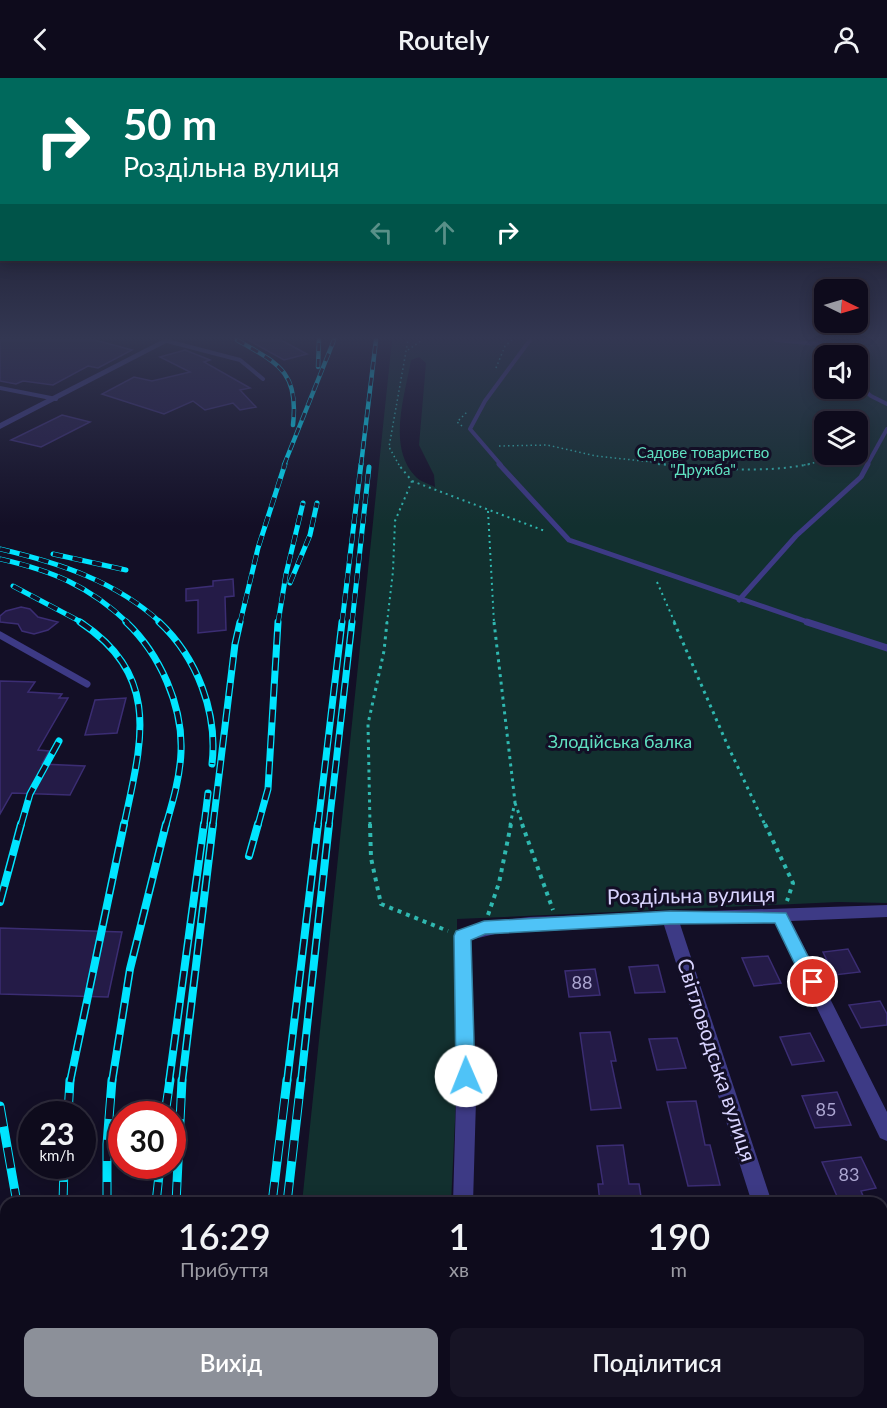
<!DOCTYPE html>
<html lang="uk">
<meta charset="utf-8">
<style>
body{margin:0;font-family:Lato,sans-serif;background:#171425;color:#f1f3f6;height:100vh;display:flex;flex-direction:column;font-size:22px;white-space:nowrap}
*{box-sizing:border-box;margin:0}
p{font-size:20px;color:#9b9ba3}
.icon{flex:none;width:33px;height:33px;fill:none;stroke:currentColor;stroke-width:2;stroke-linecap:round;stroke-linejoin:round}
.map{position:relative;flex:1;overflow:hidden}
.drawer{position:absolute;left:0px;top:1119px;width:888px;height:212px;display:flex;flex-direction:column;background:#0e0b1c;border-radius:18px 18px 0 0;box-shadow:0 3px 15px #0003,0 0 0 2px #2e2b3b}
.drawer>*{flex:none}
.hud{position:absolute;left:0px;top:0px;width:888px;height:183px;box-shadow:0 3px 15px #0003,0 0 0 2px #2e2b3b;background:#00695c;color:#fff;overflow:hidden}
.needle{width:39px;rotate:95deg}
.tools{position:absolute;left:814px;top:201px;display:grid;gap:12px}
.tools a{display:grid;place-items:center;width:54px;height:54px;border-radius:12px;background:#0e0b1c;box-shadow:0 3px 15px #0003,0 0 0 2px #2e2b3b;font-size:30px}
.speed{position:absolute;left:18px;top:1023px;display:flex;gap:12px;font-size:30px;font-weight:700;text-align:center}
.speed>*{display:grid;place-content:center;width:78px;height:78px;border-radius:50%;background:#0e0b1c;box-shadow:0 3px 15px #0003,0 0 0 2px #2e2b3b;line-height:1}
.speed small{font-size:15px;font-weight:400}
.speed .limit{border:9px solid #d22;background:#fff;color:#111}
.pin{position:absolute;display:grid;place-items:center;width:51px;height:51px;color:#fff;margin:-26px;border:3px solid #fff;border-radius:50%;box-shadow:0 2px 6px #0007}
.me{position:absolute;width:66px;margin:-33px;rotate:359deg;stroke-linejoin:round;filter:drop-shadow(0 0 4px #0008)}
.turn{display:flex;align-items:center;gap:21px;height:126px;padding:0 24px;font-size:27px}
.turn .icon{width:78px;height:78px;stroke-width:2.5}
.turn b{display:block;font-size:42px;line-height:51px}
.lanes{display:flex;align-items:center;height:57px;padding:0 24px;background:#0003;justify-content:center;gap:30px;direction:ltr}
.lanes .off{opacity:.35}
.eta{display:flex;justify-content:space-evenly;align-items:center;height:102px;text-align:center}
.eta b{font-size:36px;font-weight:600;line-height:42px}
.button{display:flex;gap:12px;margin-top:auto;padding:12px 24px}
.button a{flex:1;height:69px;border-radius:12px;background:#8c9099;color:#fff;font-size:24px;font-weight:600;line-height:69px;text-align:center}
.button a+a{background:#171425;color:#f1f3f6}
header{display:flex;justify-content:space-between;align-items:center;height:78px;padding:0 24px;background:#0e0b1c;font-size:27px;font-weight:600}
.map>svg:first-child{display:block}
</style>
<header><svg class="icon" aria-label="back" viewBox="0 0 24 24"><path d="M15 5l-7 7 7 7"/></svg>Routely<svg class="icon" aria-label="person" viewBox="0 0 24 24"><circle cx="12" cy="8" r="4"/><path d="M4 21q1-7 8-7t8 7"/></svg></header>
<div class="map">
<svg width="887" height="1330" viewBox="0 0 887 1330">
<rect width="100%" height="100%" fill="#130f26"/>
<path fill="#12302f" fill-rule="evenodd" d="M 392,262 L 887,262 L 887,825 L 838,824 L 457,841 L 457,1001 L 451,1125 L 302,1125 ZM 825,278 L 858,278 L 858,310 L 825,310 ZM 419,279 L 426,285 L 419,367 L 434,397 L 435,409 C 429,406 419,403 415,398 C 387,368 405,318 411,282 ZM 825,344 L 858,344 L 858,376 L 825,376 Z
M 282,1325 L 442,1324 L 442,1325 L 441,1330 L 282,1330 Z"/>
<path fill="#241b47" stroke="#3b2d73" stroke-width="1.5" d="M 0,262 L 95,262 L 132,272 L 98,290 L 88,288 L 53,307 L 23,303 L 16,306 L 0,303 Z
M 248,262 L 281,262 L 307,276 L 284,282 Z
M 185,272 L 210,282 L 204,284 L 250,310 L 240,312 L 256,329 L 240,332 L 233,325 L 205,332 L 193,323 L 164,336 L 102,316 L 134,299 L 152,303 L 190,294 L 160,279 Z
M 62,337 L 90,344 L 41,369 L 11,362 Z
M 233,501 L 234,518 L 225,519 L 226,552 L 198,555 L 198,522 L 186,523 L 186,511 L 213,508 L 213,503 Z
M 21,529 L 30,531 L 38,539 L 58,544 L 48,552 L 34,556 L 22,553 L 18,546 L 0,544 L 0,538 L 6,533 Z
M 0,603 L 35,604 L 28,614 L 62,616 L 59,620 L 68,620 L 38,672 L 49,673 L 42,686 L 85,688 L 70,717 L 12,715 L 0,736 Z
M 126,620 L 117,655 L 85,657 L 95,622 Z
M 0,850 L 122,854 L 108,919 L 0,916 Z
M 848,871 L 860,894 L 834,897 L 823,874 Z
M 768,878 L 781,905 L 754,908 L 742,880 Z
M 658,887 L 665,914 L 635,915 L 629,889 Z
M 595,891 L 600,917 L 569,919 L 565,893 Z
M 880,923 L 887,936 L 887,947 L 861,950 L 849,927 Z
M 610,954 L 616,983 L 611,983 L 621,1030 L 591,1032 L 580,955 Z
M 810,955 L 824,983 L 792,987 L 780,959 Z
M 677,960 L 686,990 L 657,992 L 649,961 Z
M 837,1014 L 851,1047 L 815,1050 L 802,1018 Z
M 696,1023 L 705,1067 L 710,1067 L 720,1107 L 688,1108 L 667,1024 Z
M 623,1067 L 629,1106 L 639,1106 L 642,1125 L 600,1125 L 598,1106 L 603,1106 L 597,1068 Z
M 861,1079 L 876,1110 L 861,1113 L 866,1125 L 840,1125 L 822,1084 Z"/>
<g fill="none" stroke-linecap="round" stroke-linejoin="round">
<path stroke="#2fb8b0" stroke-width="1.5" stroke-dasharray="1.5 3" stroke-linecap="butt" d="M 408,272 L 422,262
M 496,290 L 505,268 L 512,262
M 462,348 L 457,344 L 467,334
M 499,368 L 547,367 L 596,378 L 680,387
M 399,387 L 389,369 L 408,262
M 804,387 L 848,377 L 861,379"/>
<path stroke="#2fb8b0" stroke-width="2" stroke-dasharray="2 4" stroke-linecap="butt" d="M 658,386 C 705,390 764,396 810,386
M 412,403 L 545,453
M 488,433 L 494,545
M 657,504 L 675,545
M 387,545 L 393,493 L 395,443 L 412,403 L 398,386"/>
<path stroke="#2fb8b0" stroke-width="3" stroke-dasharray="3 4.5" stroke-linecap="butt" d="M 494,544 L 515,724 L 510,747
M 674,544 L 727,666 L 765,747
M 515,725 L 523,747
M 370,747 L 368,646 L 384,573 L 387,544"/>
<path stroke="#2fb8b0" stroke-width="4" stroke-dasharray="4 5" stroke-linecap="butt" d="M 370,746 L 371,780 L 381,826 L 448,853
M 522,746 L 553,832
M 765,746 L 793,805 L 787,823
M 488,837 L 499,805 L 511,746"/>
<path stroke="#3d3a85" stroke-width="4" d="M 776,262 L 818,266
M 818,262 L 819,273 L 825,281
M 167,263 L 240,282 L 263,301
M 858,307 L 871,318 L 887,326
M 0,310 L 56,321
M 501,387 L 470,351 L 485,323 L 530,262
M 867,387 L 887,351"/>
<path stroke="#3d3a85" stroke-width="5" d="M 499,386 L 569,462 L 811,545
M 739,522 L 796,458 L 861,399 L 868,386"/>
<path stroke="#3d3a85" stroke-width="7" d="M 807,544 L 887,570
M 0,557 L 87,606"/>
<path fill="#3d3a85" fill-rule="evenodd" d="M 162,262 L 172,262 L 0,351 L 0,345 Z
M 887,827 L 887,839 L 791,843 L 887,1034 L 887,1063 L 880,1060 L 775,844 L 680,846 L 772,1125 L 752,1125 L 664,847 L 529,852 L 495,856 L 470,862 L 476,1022 L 473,1125 L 453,1125 L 456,1022 L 454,858 L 456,853 L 495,843 L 529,839 Z
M 0,1180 L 6,1180 L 6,1202 L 0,1202 Z
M 887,1215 L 887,1237 L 882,1238 L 882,1216 Z
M 21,1324 L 45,1324 L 46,1330 L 22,1330 Z
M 444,1324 L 468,1324 L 468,1330 L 444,1330 Z
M 813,1324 L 837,1324 L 838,1330 L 814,1330 Z"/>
<defs>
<path id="rail-far4" d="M 237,262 C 279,286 299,294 293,347
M 318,289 L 319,262
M 284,387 L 334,262
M 361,387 L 376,262"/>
<path id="rail-far3" d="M 0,471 C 59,485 116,503 161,545
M 53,476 L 126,492
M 0,481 C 53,493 89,508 128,545
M 290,505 L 310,457 L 317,425
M 13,508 L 83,545
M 240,545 L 258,470 L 285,386
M 278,545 L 286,496 L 303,425
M 342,545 L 361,386
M 352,545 L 369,389"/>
<path id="rail-far2" d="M 80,544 C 163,599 141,665 124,747
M 126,544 C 160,576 183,628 181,674 C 180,699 173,723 166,747
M 159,544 C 197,579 218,635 212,686
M 21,747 L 30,716 L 59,663
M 204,747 L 208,715
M 213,747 L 235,566 L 240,544
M 258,747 L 268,711 L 278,544
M 318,747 L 342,544
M 329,747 L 352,544"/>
<path id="rail-far1" d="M 249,778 L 258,746
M 0,824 L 21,746
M 70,1004 L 124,746
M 112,1004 L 130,891 L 166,746
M 169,1004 L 204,746
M 182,1004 L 213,746
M 287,1004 L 318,746
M 301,1004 L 329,746"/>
<path id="rail" d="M 0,1028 L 17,1125
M 68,1036 L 70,1002
M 165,1036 L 170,1002
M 63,1125 L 64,1088
M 107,1125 L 107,1066 L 112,1002
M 156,1125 L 160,1088
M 176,1125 L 182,1002
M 272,1125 L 287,1002
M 287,1125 L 301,1002
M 55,1324 L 56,1330
M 69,1324 L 69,1330
M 247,1324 L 247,1330
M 135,1330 L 136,1324
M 149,1330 L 150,1324
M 263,1330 L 264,1324"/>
</defs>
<use href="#rail-far4" stroke="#00e5ff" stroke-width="4.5"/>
<use href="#rail-far3" stroke="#00e5ff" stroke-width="5"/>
<use href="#rail-far2" stroke="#00e5ff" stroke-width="7"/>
<use href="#rail-far1" stroke="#00e5ff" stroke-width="8"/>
<use href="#rail" stroke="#00e5ff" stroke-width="9"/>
<use href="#rail-far4" stroke="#130f26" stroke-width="3" stroke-dasharray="8" stroke-linecap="butt"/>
<use href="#rail-far3" stroke="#130f26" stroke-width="4" stroke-dasharray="10" stroke-linecap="butt"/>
<use href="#rail-far2" stroke="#130f26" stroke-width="4.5" stroke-dasharray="13" stroke-linecap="butt"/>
<use href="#rail-far1" stroke="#130f26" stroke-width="5" stroke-dasharray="16" stroke-linecap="butt"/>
<use href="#rail" stroke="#130f26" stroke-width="7" stroke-dasharray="21" stroke-linecap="butt"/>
</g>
<linearGradient id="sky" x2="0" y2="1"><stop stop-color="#0a0815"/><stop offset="0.58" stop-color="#333752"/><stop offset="1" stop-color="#333752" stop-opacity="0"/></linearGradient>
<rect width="887" height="448" fill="url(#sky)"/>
<path fill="#4fc3f7" stroke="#337fa1" stroke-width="1.5" d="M 670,833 L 786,835 L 821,904 L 819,909 L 813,911 L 806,909 L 775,845 L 670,846 L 485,856 L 471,862 L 475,998 L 472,1004 L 466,1007 L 459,1004 L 456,998 L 454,858 L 456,853 L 484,843 Z"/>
<g text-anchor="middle" stroke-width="6" stroke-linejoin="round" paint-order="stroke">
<g font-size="15" fill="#5fe0c0" stroke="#130f26">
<text x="703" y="380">Садове товариство<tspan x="703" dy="17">"Дружба"</tspan></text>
</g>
<g font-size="18" fill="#5fe0c0" stroke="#130f26">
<text x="620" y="670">Злодійська балка</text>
</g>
<g font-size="18" fill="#aca6d1">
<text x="582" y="911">88</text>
<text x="826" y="1038">85</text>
<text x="849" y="1103">83</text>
</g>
<g font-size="21" fill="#d9d4ff" stroke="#130f26">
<text transform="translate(691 818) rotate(-1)" y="7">Роздільна вулиця</text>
<text transform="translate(716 982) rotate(72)" y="7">Світловодська вулиця</text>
</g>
</g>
</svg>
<div class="tools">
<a><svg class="needle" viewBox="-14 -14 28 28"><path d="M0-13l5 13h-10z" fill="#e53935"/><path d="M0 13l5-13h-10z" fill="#9b9ba3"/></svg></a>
<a><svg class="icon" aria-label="sound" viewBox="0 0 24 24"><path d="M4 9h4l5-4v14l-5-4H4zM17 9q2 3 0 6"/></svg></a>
<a><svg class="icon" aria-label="layers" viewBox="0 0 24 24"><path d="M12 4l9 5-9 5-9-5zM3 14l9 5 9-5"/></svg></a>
</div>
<div class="speed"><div>23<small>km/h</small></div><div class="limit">30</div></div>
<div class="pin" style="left:813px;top:904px;background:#d93025"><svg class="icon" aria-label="arrive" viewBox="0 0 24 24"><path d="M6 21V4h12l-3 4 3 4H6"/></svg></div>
<svg class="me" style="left:466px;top:998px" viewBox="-20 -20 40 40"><circle r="19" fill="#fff"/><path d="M0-13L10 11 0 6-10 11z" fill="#4fc3f7"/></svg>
<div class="hud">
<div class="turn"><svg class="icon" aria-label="right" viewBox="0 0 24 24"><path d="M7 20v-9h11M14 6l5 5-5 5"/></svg><div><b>50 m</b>Роздільна вулиця</div></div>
<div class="lanes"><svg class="icon off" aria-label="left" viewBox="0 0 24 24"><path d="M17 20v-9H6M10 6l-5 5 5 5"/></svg><svg class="icon off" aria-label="ahead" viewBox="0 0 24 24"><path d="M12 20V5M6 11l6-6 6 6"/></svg><svg class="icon" aria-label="right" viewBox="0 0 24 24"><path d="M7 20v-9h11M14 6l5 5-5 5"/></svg></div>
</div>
<section class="drawer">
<div class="eta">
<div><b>16:29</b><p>Прибуття</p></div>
<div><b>1</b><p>хв</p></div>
<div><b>190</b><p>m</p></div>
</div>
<div class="button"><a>Вихід</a><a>Поділитися</a></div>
</section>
</div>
